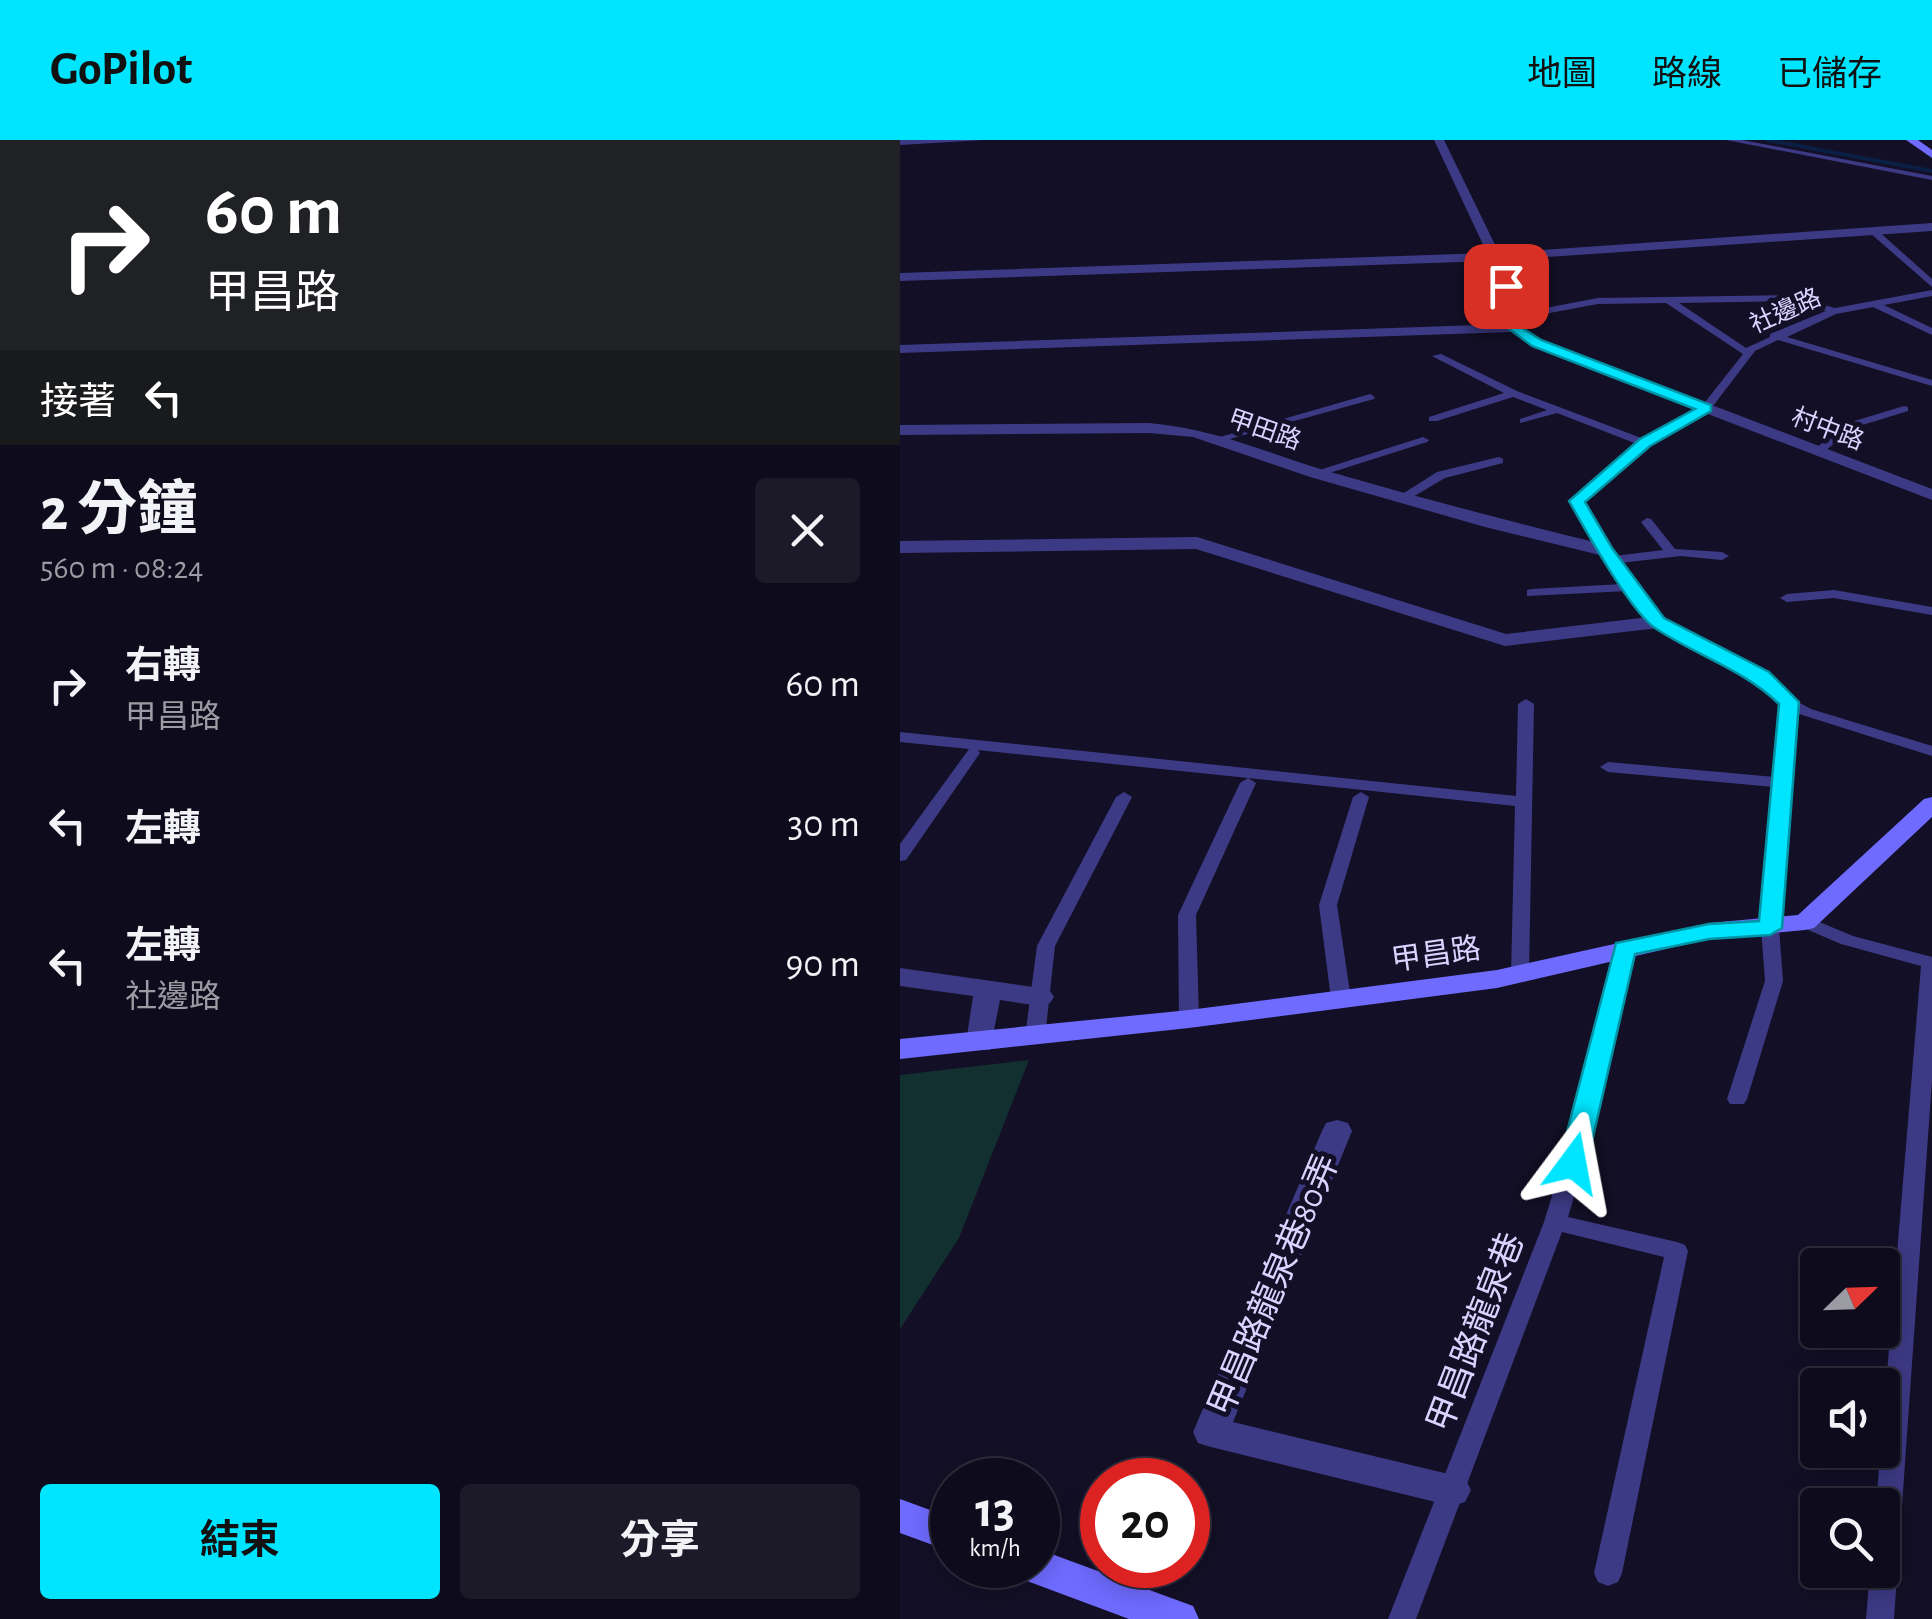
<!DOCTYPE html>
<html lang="zh-TW">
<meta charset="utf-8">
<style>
body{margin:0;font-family:"Alegreya Sans","Noto Sans TC",sans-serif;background:#1c1929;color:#f1f3f6;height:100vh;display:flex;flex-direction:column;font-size:38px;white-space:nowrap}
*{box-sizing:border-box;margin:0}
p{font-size:32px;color:#9b9ba3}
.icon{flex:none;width:55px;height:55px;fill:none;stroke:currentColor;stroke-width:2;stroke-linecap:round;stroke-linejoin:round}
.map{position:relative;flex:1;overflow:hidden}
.panel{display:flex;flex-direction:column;background:#0e0b1c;width:900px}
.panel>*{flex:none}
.banner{background:#202124;color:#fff;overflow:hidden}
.needle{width:65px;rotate:67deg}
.tools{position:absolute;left:900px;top:1108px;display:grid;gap:20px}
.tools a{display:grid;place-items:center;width:100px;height:100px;border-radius:10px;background:#0e0b1c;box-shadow:0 5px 25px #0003,0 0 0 2px #2e2b3b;font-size:50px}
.speed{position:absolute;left:30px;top:1318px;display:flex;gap:20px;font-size:50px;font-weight:700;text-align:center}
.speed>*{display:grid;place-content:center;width:130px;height:130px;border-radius:50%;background:#0e0b1c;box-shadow:0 5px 25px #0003,0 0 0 2px #2e2b3b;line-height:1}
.speed small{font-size:25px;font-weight:400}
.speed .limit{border:15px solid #d22;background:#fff;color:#111}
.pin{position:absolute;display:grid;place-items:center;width:85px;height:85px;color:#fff;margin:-42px;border-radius:20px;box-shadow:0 5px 15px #0006}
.me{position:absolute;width:110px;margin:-55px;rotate:13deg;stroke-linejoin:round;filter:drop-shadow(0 0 8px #0008)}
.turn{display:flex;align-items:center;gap:35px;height:210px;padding:0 40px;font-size:45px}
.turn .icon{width:130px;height:130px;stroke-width:2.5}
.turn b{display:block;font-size:70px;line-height:85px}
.then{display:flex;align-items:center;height:95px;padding:0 40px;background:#0003;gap:20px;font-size:38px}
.round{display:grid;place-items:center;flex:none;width:105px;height:105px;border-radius:10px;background:#1c1929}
.head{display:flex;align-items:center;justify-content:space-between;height:170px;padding:0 40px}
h1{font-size:60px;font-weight:700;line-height:75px}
.primary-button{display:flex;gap:20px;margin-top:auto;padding:20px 40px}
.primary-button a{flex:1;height:115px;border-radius:10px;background:#00e5ff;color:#111;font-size:40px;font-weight:700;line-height:115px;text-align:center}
.primary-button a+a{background:#1c1929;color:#f1f3f6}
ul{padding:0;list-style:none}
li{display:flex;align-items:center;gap:30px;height:140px;padding:0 40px}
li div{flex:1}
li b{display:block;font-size:38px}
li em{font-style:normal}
header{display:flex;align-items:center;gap:60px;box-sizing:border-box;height:140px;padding:0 50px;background:#00e5ff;color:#111}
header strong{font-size:48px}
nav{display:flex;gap:55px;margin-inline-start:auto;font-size:35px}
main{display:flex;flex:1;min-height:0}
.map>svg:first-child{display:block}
</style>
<header>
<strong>GoPilot</strong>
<nav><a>地圖</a><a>路線</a><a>已儲存</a></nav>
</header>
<main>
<section class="panel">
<div class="banner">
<div class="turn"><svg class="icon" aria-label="right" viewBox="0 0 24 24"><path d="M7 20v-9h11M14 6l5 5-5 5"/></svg><div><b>60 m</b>甲昌路</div></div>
<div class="then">接著<svg class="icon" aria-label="left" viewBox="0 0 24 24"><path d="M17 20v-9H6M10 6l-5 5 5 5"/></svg></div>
</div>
<div class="head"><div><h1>2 分鐘</h1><p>560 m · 08:24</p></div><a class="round"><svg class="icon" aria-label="close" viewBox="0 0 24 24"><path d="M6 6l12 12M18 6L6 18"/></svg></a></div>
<ul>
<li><svg class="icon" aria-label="right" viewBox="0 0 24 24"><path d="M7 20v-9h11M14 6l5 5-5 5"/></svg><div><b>右轉</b><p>甲昌路</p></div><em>60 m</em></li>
<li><svg class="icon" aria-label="left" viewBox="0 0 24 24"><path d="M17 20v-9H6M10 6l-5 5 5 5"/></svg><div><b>左轉</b></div><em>30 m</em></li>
<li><svg class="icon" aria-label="left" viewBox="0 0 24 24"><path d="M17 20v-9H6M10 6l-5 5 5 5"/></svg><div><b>左轉</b><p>社邊路</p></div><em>90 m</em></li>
</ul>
<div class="primary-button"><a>結束</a><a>分享</a></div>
</section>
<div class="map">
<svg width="1032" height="1479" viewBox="0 0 1032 1479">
<rect width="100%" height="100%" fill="#130f26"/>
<path fill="#12302f" d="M 129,920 L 59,1098 L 0,1189 L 0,935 Z"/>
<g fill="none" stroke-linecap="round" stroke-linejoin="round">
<path stroke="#0a1f44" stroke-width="4" d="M 867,0 L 1032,31"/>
<path fill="#3d3a85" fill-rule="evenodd" d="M 826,0 L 842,0 L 1032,36 L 1032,40 Z
M 970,89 L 976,89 L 1032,139 L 1032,147 L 970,93 Z
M 1032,150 L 1032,156 L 984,165 L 1032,188 L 1032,195 L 973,167 L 936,174 L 887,197 L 1032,240 L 1032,246 L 878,200 L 855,211 L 810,270 L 749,305 L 684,362 L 715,416 L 763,410 L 741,382 L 747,378 L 751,379 L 775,409 L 822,412 L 829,416 L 822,420 L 781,416 L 720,423 L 763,479 L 867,534 L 894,560 L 911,569 L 1032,606 L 1032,616 L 896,573 L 879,788 L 883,841 L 847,959 L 844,964 L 830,964 L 827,959 L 865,841 L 861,788 L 874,647 L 708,632 L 700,627 L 708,622 L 875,637 L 881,564 L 857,540 L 753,485 L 728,451 L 627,456 L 627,450 L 632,449 L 722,444 L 698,410 L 671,361 L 737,304 L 657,273 L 620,283 L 620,279 L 647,270 L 613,257 L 537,281 L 529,281 L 529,277 L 604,253 L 532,216 L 541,214 L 617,251 L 744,299 L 802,266 L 843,214 L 766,163 L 698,164 L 617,179 L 614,178 L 614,174 L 698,158 L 888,155 L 935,168 ZM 888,161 L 926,171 L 870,194 L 870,197 L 846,208 L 779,163 Z
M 470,254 L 475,257 L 474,259 L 319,302 L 313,299 Z
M 1004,266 L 1008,267 L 1008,271 L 956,287 L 922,313 L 912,311 L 948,283 Z
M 523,297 L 529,300 L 527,302 L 420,336 L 410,333 Z
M 599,317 L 603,319 L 603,323 L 545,338 L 506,361 L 496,358 L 537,332 Z
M 934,450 L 1032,467 L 1032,475 L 934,458 L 887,462 L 880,458 L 887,454 Z
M 626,559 L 634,564 L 629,834 L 620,840 L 611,834 L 615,666 L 348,638 L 356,643 L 296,775 L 299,879 L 296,884 L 282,884 L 279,879 L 278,775 L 340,643 L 348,638 L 78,610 L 80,613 L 6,720 L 0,721 L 0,704 L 69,609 L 0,602 L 0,592 L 616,656 L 618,564 Z
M 224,652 L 232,657 L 155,806 L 145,897 L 142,902 L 128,902 L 125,897 L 137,806 L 216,657 Z
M 461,652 L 469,657 L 437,765 L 451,859 L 441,865 L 431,859 L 419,765 L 453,657 Z
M 905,776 L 953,796 L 1032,817 L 1032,940 L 994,1479 L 966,1479 L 970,1430 L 982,1430 L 982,1365 L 976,1365 L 1021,826 L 941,804 L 899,786 L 896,782 L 899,778 Z
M 724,803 L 733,809 L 684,1023 L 668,1077 L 777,1102 L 785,1105 L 788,1111 L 722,1433 L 718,1442 L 708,1446 L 698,1442 L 694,1433 L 764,1117 L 662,1092 L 516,1479 L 488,1479 L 644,1082 L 662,1023 L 715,809 Z"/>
<path fill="#3d3a85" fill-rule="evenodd" d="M 0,0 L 83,0 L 0,5 Z
M 534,0 L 544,0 L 599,113 L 1032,83 L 1032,91 L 603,120 L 616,153 L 621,186 L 641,200 L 1032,349 L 1032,360 L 631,206 L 611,192 L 0,213 L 0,205 L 607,184 L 602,153 L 590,121 L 0,141 L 0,133 L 587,113 Z
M 249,283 C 316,289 364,312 427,331 C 521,358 615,383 711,406 L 713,410 L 704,416 L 585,387 L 410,337 L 293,297 L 249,293 L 0,295 L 0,285 Z
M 297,397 L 606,494 L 758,476 L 768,482 L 758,488 L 605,506 L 296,409 L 0,413 L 0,401 Z
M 0,828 L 140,848 L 150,851 L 154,857 L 150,863 L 140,866 L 100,860 L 90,910 L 70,910 L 66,903 L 73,856 L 0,846 Z
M 437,980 L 448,983 L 452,991 L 333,1282 L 565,1338 L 571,1350 L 565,1362 L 552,1366 L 311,1307 L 298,1303 L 293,1292 L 422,991 L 426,983 Z"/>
<path fill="#6f6bff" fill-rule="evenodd" d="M 1006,0 L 1018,0 L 1032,10 L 1032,18 Z
M 1032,657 L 1032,677 L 914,788 L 905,790 L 809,799 L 597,848 L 289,888 L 0,919 L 0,899 L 289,870 L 597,830 L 809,783 L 898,775 L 1024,659 Z
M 0,1359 L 52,1378 L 52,1412 L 0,1393 Z
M 138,1409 L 293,1466 L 299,1479 L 229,1479 L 119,1438 L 114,1425 L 138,1425 Z"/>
</g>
<path fill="#00e5ff" stroke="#0095a6" stroke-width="2.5" d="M 606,143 C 619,150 624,173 621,187 L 641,200 L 811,265 L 811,271 L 750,306 L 685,362 L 712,408 L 764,478 L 869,532 L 899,562 L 882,788 L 870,795 L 809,799 L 735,814 L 687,1023 L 683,1030 L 663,1030 L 659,1023 L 716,803 L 809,784 L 859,781 L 879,564 C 843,529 797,516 755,488 C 730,471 685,389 669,361 L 740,299 L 795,269 L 632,206 L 608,188 L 611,176 L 600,146 Z"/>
<g text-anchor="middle" stroke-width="10" stroke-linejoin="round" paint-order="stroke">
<g font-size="25" fill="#d9d4ff" stroke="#130f26">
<text transform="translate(885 170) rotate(-24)" y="9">社邊路</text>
<text transform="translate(928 288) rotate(21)" y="9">村中路</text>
<text transform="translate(365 289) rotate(19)" y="9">甲田路</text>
</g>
<g font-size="30" fill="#d9d4ff" stroke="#130f26">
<text transform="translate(536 814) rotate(-8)" y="10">甲昌路</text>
</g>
<g font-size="35" fill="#d9d4ff" stroke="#130f26">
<text transform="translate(373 1145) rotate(-67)" y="12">甲昌路龍泉巷80弄</text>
<text transform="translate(575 1192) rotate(-69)" y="12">甲昌路龍泉巷</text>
</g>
</g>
</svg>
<div class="tools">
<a><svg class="needle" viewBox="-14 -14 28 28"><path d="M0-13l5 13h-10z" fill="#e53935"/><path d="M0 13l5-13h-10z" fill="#9b9ba3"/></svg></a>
<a><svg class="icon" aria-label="sound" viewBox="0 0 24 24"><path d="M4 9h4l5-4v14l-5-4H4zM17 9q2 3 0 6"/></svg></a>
<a><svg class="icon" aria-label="search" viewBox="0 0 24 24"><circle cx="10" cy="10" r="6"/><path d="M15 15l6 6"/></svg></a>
</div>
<div class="speed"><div>13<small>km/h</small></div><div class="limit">20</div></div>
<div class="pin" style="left:606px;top:146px;background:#d93025"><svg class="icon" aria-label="arrive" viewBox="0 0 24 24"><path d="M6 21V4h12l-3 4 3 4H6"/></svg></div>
<svg class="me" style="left:673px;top:1023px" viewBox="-20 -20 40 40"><path d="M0-17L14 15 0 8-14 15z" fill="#00e5ff" stroke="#fff" stroke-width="4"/></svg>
</div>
</main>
